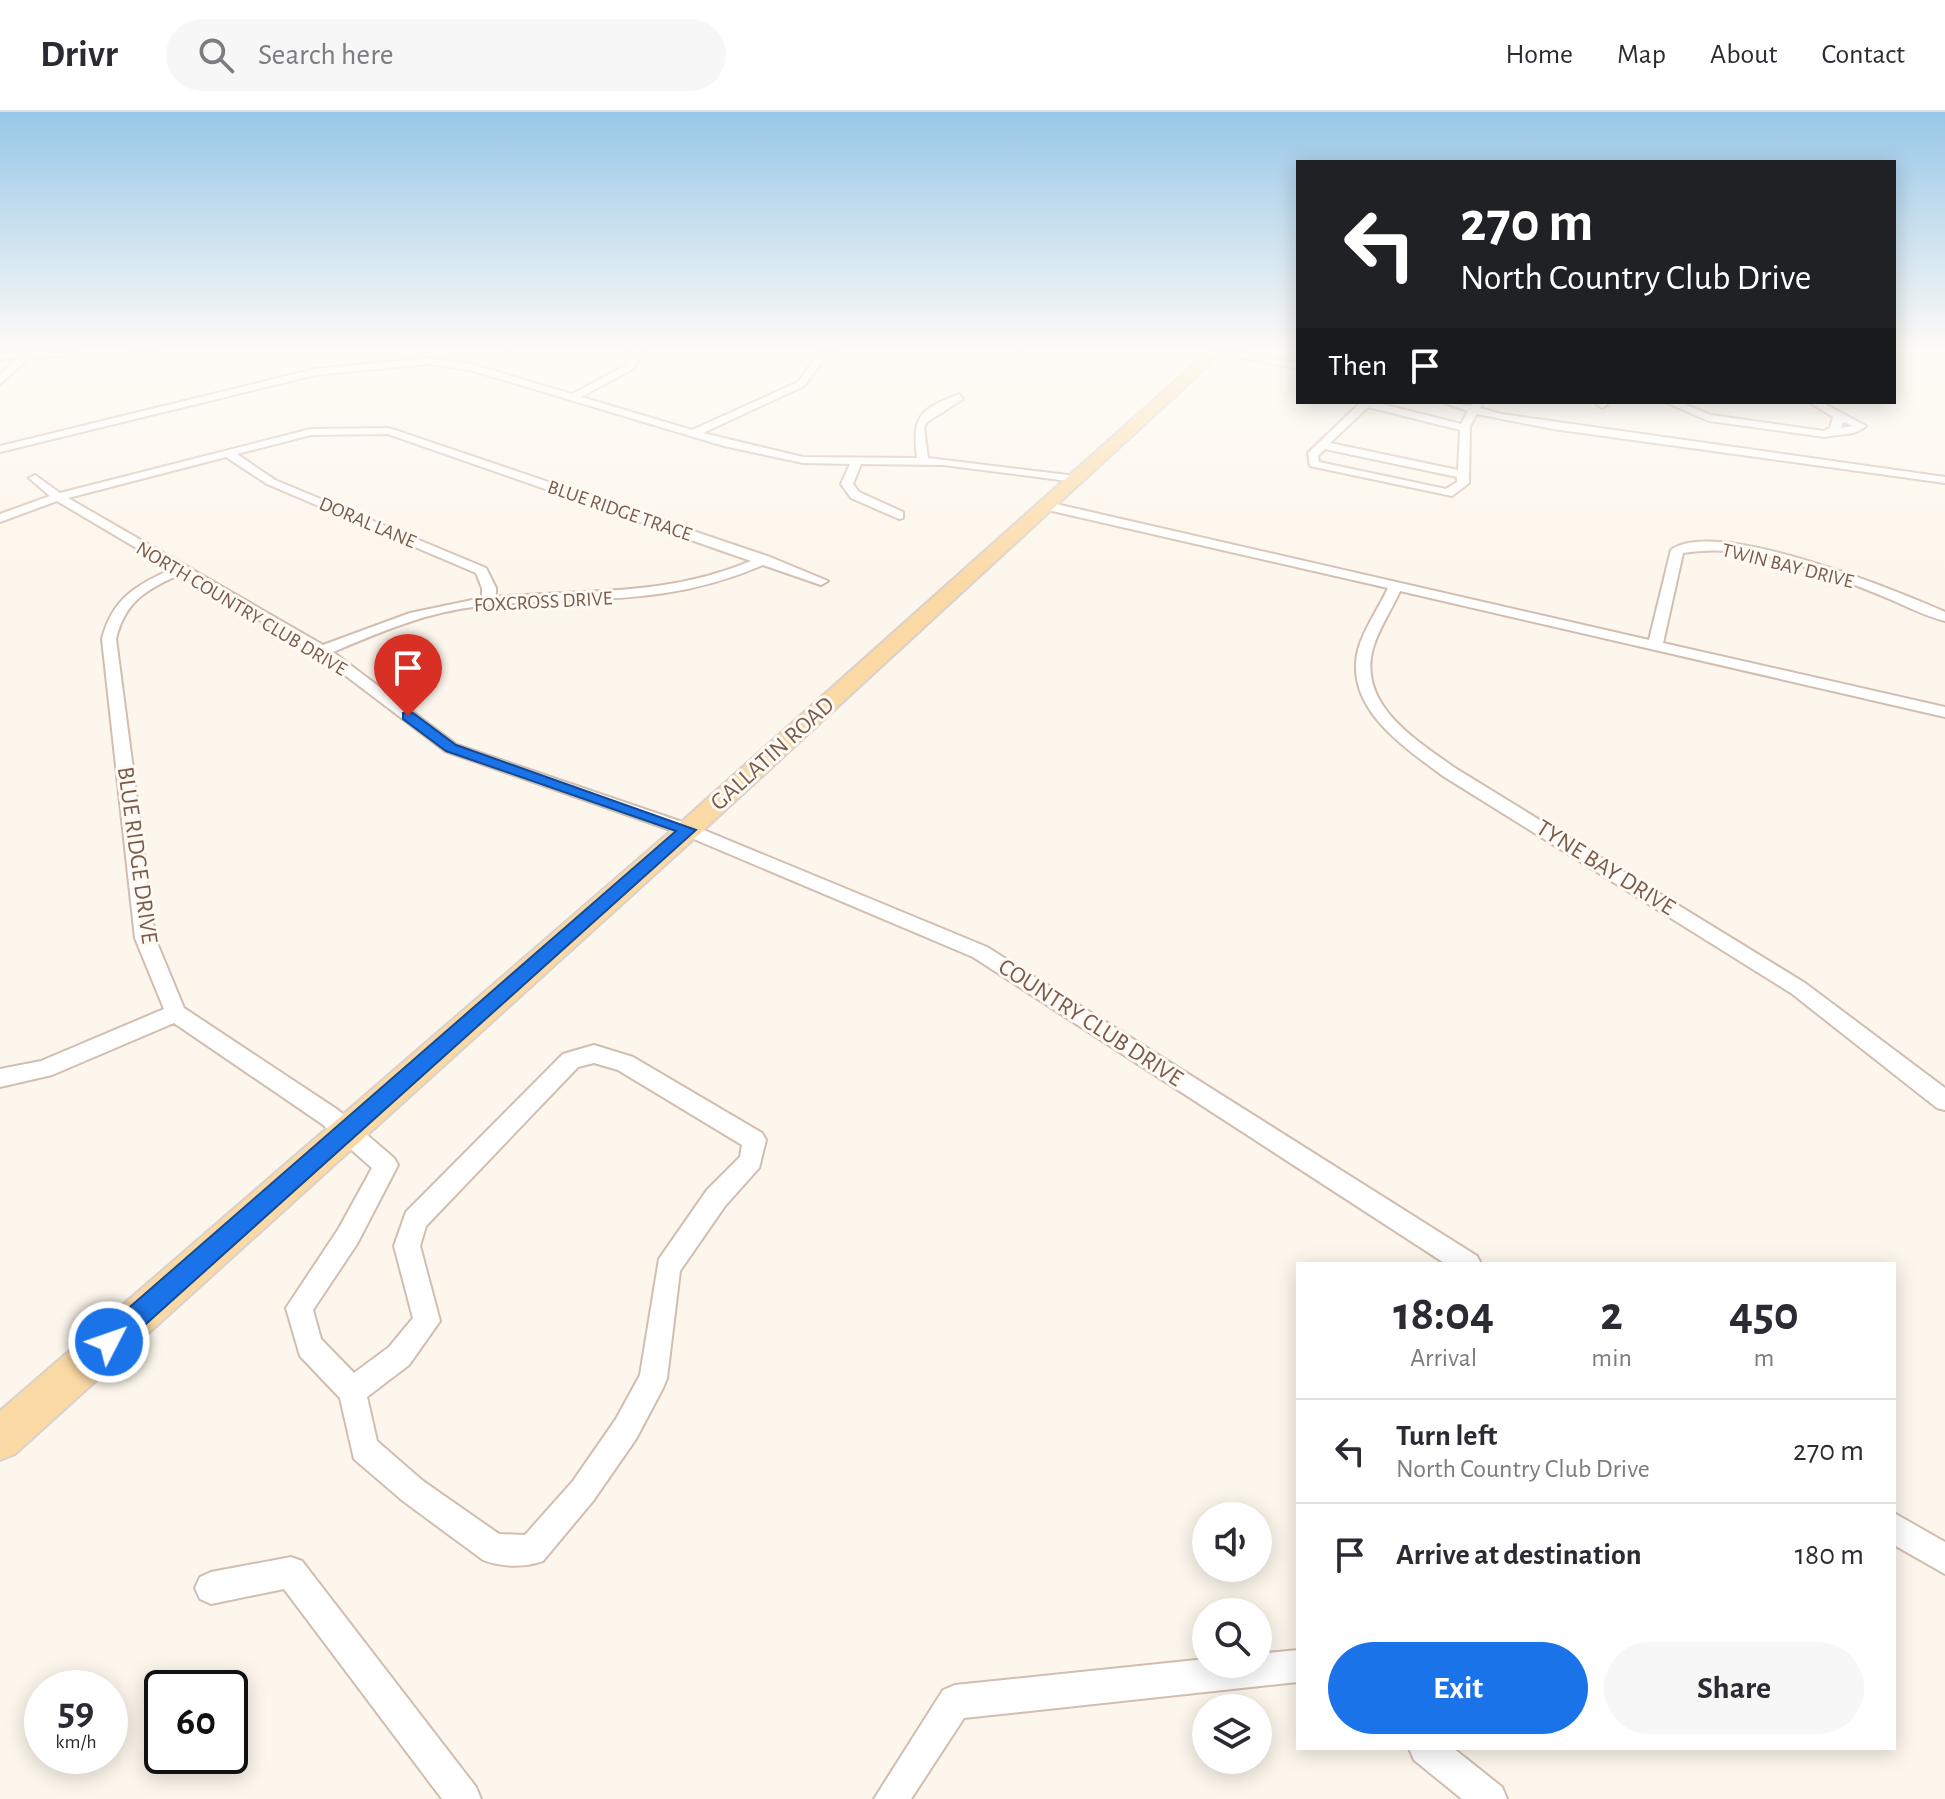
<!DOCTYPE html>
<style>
body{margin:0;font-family:"Alegreya Sans",sans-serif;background:#f7f7f7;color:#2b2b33;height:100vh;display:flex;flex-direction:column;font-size:30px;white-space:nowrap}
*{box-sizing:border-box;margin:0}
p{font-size:26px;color:#7c7c81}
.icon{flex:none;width:44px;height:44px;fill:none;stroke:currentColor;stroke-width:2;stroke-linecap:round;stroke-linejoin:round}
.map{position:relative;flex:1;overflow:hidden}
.panel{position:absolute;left:1296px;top:1150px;width:600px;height:488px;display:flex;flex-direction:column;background:#fff;border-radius:0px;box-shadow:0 4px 20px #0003}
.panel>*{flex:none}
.hud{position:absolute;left:1296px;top:48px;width:600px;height:244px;border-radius:0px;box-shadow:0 4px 20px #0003;background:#202124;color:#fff;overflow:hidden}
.buttons{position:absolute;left:1192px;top:1390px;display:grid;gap:16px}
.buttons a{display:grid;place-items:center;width:80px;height:80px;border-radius:50%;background:#fff;box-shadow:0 4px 20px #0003;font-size:40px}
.speed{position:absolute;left:24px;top:1558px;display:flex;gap:16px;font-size:40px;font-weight:700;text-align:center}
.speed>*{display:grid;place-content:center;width:104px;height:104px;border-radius:50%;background:#fff;box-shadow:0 4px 20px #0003;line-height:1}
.speed small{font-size:20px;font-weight:400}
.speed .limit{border:4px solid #111;border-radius:12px;background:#fff;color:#111}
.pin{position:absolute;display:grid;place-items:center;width:68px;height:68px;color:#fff;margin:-82px -34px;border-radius:50% 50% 50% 0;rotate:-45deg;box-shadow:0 0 8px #0007}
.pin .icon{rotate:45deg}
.me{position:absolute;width:88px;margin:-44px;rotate:49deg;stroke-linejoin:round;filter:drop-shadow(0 0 6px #0008)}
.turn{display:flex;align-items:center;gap:28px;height:168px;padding:0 32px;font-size:36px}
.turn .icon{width:104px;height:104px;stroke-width:2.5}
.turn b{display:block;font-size:56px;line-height:68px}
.then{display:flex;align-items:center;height:76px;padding:0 32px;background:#0003;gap:16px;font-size:30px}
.eta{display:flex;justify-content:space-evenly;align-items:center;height:136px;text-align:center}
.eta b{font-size:48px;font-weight:600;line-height:56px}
.action{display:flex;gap:16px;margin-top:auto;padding:16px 32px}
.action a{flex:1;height:92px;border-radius:48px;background:#1a73e8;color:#fff;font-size:32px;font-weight:600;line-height:92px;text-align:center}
.action a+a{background:#f7f7f7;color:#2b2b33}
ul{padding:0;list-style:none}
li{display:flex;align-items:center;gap:24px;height:104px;padding:0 32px;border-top:2px solid #e1e1e2}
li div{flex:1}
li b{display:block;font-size:30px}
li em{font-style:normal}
header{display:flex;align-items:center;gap:48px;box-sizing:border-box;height:112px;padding:0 40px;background:#fff;border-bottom:2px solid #e1e1e2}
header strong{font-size:38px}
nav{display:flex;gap:44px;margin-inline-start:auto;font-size:28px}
.search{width:560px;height:72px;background:#f7f7f7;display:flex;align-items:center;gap:20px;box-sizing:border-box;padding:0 28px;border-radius:44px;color:#7c7c81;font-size:30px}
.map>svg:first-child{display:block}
</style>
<header>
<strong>Drivr</strong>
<div class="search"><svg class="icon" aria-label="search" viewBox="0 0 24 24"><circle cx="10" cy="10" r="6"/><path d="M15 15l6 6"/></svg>Search here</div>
<nav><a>Home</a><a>Map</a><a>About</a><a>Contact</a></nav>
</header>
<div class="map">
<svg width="1945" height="1687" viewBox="0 0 1945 1687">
<rect width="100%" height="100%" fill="#fdf6ec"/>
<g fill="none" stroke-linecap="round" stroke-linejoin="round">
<defs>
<path id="minor" d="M 82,238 L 152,238 L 29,246 L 0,272 L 0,263 L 18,246 L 0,247 L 0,241 Z
M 634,238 L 644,238 L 633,257 L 581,285 L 692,318 L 798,270 L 821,238 L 831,238 L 804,274 L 703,321 L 803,345 L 917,346 C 912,304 919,298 959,282 L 963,287 L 927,310 L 924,316 L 928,346 L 1076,364 L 1082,367 L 1076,370 L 943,353 L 861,352 L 853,372 L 859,380 L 903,400 L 903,406 L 899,407 L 851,386 L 841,372 L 850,352 L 803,351 L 724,334 L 470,258 L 427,252 L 315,263 L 0,340 L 0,334 L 315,257 L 427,246 L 471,252 L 572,282 L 626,253 Z
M 1226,238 L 1298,251 L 1298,257 L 1212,239 Z
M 1361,290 L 1374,290 L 1461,312 L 1468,299 L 1442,290 L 1471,294 L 1473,290 L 1483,290 L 1480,296 L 1501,302 L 1945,365 L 1945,371 L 1553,317 L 1477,302 L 1470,314 L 1469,371 L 1452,384 L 1310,354 L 1308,341 ZM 1368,295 L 1460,318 L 1458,358 L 1330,331 ZM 1325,337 L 1457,365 L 1457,370 L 1446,377 L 1319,350 L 1318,344 Z
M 1594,290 L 1605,290 L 1607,293 L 1602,296 Z
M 1665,290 L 1679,290 L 1711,303 L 1824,319 L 1830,316 L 1833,305 L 1809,290 L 1821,290 L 1866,314 C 1853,325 1840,321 1825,325 L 1709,309 ZM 1843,310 L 1853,314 L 1841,316 Z
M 389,316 L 770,445 L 828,469 L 821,473 L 763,453 C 659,498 579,482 473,495 C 424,501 378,521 333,540 L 457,633 L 694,714 L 987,835 L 1477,1144 L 1481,1152 L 1446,1152 L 973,845 L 682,722 L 445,639 L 317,542 L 181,462 C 147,477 125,489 116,527 L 155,826 L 184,896 L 338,998 L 394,1046 L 398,1053 L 357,1132 L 313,1198 L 321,1227 L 354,1261 L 389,1235 L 413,1206 L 394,1134 L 406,1100 L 563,942 L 594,933 L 633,945 L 762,1021 L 766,1028 L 759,1056 L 725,1094 L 680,1159 L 667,1266 L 663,1276 L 636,1327 L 593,1389 L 543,1449 C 525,1456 501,1455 483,1448 L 403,1389 L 354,1347 L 340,1286 L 300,1244 L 286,1196 L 339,1116 L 372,1056 L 322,1012 L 174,911 L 52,963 L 0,975 L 0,957 L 41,949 L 164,897 L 135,826 L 102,527 C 112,487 136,473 172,457 L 57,389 L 0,410 L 0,402 L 50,384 L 29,366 L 35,363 L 60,381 L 311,317 ZM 388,322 L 751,449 C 665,485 586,477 496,485 L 496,476 L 486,456 L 275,368 L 237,342 L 311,323 ZM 226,345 L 267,372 L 476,461 L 482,476 L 482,486 L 410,501 L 323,533 L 68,386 ZM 594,951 L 618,958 L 742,1033 L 740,1045 L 707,1078 L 659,1147 L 640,1263 L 616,1307 L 573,1369 L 525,1423 L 499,1422 L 423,1369 L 377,1329 L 367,1285 L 409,1253 L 440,1209 L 420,1134 L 426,1114 L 578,955 Z
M 1043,389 L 1649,528 L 1671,438 C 1716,405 1895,478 1945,500 L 1945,509 C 1925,504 1906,494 1887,486 C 1826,461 1750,429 1683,441 L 1663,531 L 1945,595 L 1945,605 L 1400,479 C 1392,497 1379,516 1373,536 C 1357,593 1416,628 1455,656 L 1805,871 L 1945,976 L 1945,998 L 1937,996 L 1791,881 L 1443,664 C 1403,634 1344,596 1358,538 C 1364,516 1379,496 1388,476 L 1039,396 L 1037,393 Z
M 1894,1401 L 1945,1430 L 1945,1462 L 1894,1433 Z
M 291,1445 L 302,1449 L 476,1675 L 481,1687 L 442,1687 L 284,1477 L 211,1492 L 200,1487 L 195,1476 L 200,1465 L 211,1460 Z
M 1298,1538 L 1298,1570 L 964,1606 L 911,1687 L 874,1687 L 943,1578 L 955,1573 L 1206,1547 L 1206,1552 L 1258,1552 L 1258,1542 Z
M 1409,1636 L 1453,1636 L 1502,1675 L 1507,1687 L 1462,1687 L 1414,1648 Z"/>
<path id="primary" d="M 1210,238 L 1225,238 L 697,724 L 15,1342 L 0,1348 L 0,1299 L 679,712 Z"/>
</defs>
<use href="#minor" stroke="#d1beb0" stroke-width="4"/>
<use href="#primary" stroke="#dad1cd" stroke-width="4"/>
<use href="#minor" fill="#fff" fill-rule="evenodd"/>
<use href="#primary" fill="#fbd9a5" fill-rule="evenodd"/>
</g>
<linearGradient id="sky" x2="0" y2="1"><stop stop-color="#97c7e8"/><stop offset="0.5" stop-color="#fefbf6"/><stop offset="1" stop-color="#fefbf6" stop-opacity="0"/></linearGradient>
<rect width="1945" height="474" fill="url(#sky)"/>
<path fill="#1a73e8" stroke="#114b97" stroke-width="2" d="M 403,601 L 413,601 L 456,633 L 696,718 L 117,1238 L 109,1242 L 100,1238 L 97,1230 L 100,1221 L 676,719 L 446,639 L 403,607 Z"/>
<g text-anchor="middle" stroke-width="6" stroke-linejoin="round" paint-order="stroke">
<g font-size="20" fill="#7a5c4d" stroke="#fffaf3">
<text transform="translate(620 398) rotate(19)" y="7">BLUE RIDGE TRACE</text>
<text transform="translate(368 410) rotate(23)" y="7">DORAL LANE</text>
<text transform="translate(1788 453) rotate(14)" y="7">TWIN BAY DRIVE</text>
<text transform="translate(543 489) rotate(-3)" y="7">FOXCROSS DRIVE</text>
<text transform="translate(242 496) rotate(31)" y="7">NORTH COUNTRY CLUB DRIVE</text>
</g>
<g font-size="24" fill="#7a5c4d" stroke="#fffaf3">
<text transform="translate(772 641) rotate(-42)" y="8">GALLATIN ROAD</text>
<text transform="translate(138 743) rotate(82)" y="8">BLUE RIDGE DRIVE</text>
<text transform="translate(1606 755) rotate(32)" y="8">TYNE BAY DRIVE</text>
<text transform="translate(1091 910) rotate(33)" y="8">COUNTRY CLUB DRIVE</text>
</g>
</g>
</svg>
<div class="buttons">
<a><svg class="icon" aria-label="sound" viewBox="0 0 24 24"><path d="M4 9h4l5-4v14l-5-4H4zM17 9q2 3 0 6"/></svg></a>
<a><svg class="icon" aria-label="search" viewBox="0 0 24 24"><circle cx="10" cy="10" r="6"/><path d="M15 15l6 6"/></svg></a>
<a><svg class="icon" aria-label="layers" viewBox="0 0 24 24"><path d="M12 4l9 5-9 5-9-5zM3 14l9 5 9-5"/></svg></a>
</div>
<div class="speed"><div>59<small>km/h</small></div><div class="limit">60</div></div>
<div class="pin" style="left:408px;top:604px;background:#d93025"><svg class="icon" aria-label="arrive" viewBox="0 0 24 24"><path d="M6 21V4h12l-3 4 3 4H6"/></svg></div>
<svg class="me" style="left:109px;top:1230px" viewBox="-20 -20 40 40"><circle r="17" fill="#1a73e8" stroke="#fff" stroke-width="3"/><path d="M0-11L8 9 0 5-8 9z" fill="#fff"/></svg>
<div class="hud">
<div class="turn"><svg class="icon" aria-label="left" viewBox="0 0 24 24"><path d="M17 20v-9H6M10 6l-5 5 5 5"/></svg><div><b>270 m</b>North Country Club Drive</div></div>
<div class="then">Then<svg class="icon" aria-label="arrive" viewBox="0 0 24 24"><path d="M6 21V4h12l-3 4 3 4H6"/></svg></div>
</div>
<section class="panel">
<div class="eta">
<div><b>18:04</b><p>Arrival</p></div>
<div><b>2</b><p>min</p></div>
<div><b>450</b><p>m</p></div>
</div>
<ul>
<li><svg class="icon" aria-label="left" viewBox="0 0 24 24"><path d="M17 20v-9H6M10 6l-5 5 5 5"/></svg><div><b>Turn left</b><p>North Country Club Drive</p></div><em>270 m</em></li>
<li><svg class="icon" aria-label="arrive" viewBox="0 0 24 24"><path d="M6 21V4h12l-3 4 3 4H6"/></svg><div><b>Arrive at destination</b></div><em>180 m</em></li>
</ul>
<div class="action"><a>Exit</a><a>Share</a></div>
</section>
</div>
